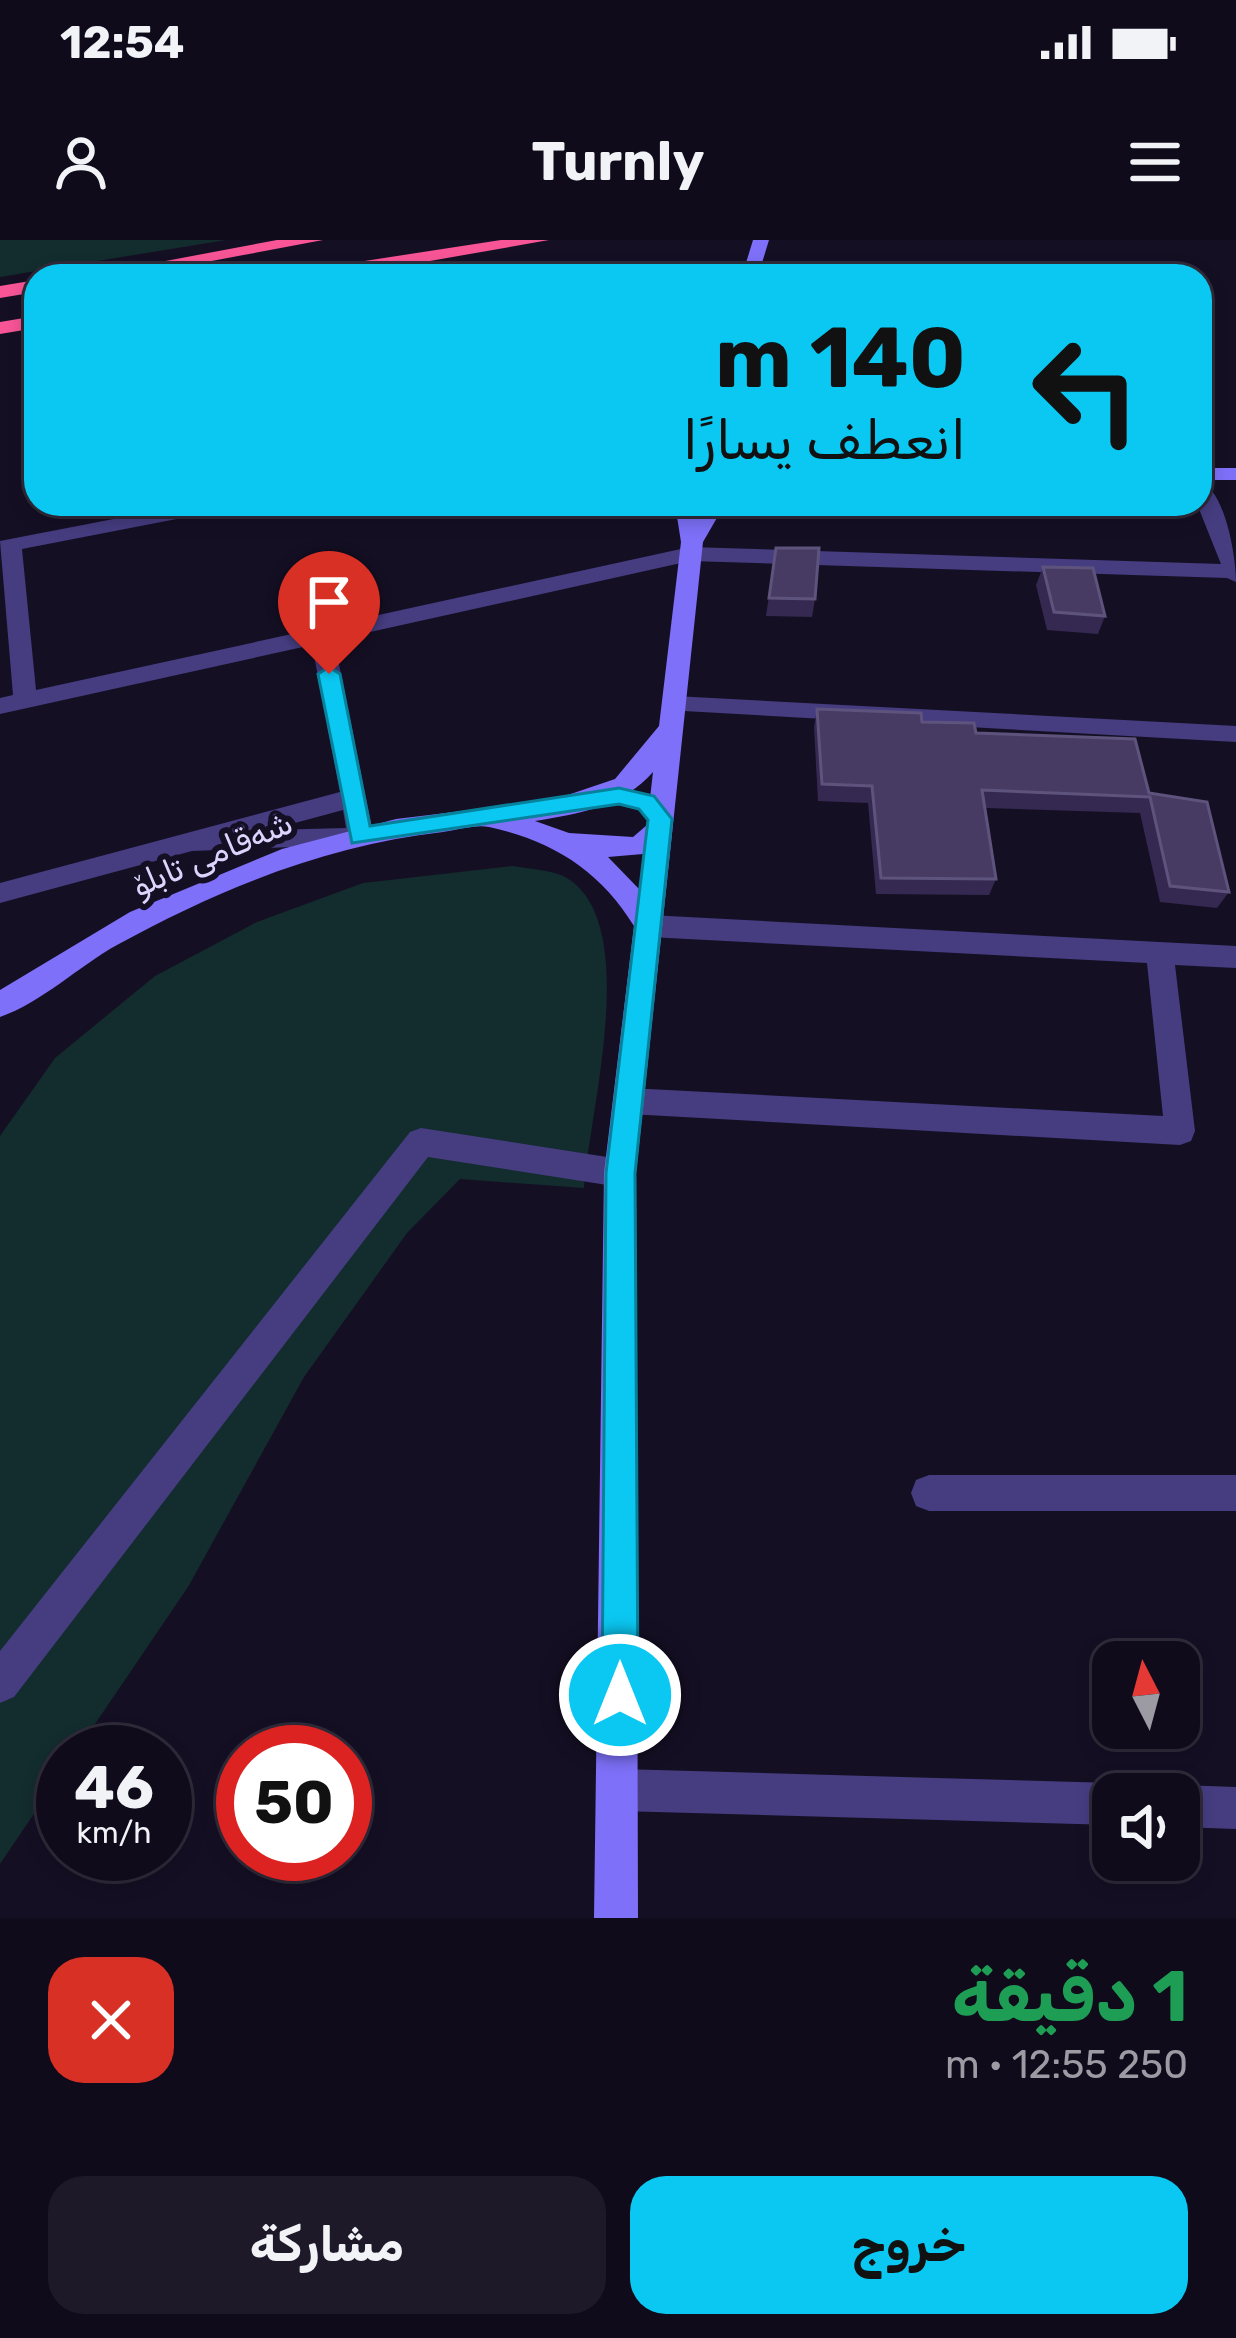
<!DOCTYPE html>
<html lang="ar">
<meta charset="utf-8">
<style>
body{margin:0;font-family:Rubik,Vazirmatn,sans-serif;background:#1e1928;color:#f1f3f6;direction:rtl;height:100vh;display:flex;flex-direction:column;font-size:45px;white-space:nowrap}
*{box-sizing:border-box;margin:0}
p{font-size:39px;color:#9c9ba3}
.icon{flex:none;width:66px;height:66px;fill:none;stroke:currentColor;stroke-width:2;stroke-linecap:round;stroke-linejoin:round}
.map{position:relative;height:1678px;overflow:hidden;direction:ltr}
.side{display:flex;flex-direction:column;background:#100b1b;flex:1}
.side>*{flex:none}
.guide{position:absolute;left:24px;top:24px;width:1188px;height:252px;border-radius:36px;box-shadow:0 6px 18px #0003,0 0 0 3px #302b3a;direction:rtl;background:#0bc8f2;color:#111;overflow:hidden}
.needle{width:78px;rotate:354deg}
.fabs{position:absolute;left:1092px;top:1401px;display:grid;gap:24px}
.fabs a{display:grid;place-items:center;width:108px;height:108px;border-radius:24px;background:#100b1b;box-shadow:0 6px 18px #0003,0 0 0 3px #302b3a;font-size:60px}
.speed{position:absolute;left:36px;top:1485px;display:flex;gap:24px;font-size:60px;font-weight:700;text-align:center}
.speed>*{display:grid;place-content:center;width:156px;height:156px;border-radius:50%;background:#100b1b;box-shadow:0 6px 18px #0003,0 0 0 3px #302b3a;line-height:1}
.speed small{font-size:30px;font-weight:400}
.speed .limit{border:18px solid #d22;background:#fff;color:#111}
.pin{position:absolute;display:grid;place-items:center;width:102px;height:102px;color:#fff;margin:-123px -51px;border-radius:50% 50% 50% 0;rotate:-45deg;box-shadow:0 0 12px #0007}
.pin .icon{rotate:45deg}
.me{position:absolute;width:132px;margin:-66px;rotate:0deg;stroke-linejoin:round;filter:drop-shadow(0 0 9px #0008)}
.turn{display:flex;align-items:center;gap:42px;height:252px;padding:0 48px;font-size:54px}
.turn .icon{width:156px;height:156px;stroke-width:2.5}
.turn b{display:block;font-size:84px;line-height:102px}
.round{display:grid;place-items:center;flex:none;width:126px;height:126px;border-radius:36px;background:#1e1928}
.head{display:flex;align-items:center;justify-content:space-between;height:204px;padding:0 48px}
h1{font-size:72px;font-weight:700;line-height:90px;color:#1e9e55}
.cta{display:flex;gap:24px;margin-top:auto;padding:24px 48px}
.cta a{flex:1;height:138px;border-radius:36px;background:#0bc8f2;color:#111;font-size:48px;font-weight:700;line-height:138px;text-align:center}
.cta a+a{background:#1e1928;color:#f1f3f6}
.status{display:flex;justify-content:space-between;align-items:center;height:84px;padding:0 60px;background:#100b1b;direction:ltr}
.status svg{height:33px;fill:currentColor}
header{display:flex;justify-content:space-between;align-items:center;height:156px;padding:0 48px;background:#100b1b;font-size:54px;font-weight:700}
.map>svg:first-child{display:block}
</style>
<div class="status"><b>12:54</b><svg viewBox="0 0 49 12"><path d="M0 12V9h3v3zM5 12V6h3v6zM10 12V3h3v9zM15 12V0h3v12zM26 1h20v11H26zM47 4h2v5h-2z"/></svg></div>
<header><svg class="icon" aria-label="menu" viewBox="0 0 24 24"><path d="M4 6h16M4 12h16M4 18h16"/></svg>Turnly<svg class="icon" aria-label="person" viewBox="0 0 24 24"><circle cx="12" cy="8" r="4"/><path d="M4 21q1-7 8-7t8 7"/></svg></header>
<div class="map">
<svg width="1236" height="1678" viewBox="0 0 1236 1678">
<rect width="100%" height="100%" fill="#150f24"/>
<path fill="#132c2d" d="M 0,0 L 226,0 L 0,37 Z
M 513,626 C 528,629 554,630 567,638 C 642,684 589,873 584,948 L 460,939 L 407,993 L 304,1137 L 188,1347 L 76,1512 L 63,1512 L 63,1531 L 0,1624 L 0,896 L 55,818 L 155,736 L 257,682 L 363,643 Z"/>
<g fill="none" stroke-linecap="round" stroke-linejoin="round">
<path fill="#453d80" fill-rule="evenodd" d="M 1200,240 C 1225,252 1236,315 1236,342 L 1227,338 L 690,321 L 334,400 L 374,597 L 370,604 L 192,611 L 0,663 L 0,643 L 340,552 L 312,405 L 0,474 L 0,458 L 13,455 L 0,301 L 191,264 L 233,264 L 223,270 L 22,309 L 36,450 L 690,307 L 1221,324 L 1197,264 ZM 343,570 L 346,588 L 269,590 Z
M 674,456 L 1236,486 L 1236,502 L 666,470 L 662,464 Z
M 649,675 L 1236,706 L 1236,728 L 1175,725 L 1195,891 L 1191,901 L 1180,905 L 629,874 L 618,870 L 614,861 L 618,852 L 629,848 L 1163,876 L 1147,723 L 649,697 L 635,686 Z
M 421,888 L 620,919 L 631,923 L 636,933 L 631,943 L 620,947 L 428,917 L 14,1457 L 0,1463 L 0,1411 L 410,892 Z
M 929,1235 L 1236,1235 L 1236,1271 L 929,1271 L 916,1266 L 911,1253 L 916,1240 Z
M 620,1529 L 1113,1543 L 1130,1554 L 1113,1554 L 1113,1585 L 620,1571 L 605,1565 L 599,1550 L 605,1535 Z
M 1179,1545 L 1236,1547 L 1236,1589 L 1179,1587 L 1179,1554 L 1163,1554 Z"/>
<path fill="#7e70f8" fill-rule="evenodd" d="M 753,0 L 769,0 L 758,36 L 742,36 Z
M 1200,228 L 1236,228 L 1236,240 L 1200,240 Z
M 675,264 L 695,264 L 698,276 L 705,264 L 725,264 L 703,302 L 636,933 L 638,1678 L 594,1678 L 604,933 L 634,686 C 600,630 551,600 489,587 C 477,584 456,590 443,592 C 327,605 219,649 117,705 C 79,726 41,763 0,777 L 0,750 L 130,672 L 282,609 L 396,579 L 553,560 L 615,539 L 659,486 L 681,302 ZM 653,532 L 647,585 L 633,597 L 569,593 L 535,581 C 578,574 624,566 653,532 ZM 643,614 L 639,649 L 608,617 Z"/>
<path fill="#f75596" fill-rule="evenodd" d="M 277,0 L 323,0 L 132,36 L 86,36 Z
M 501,0 L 549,0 L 345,36 L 296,36 L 306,30 Z
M 36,40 L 36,52 L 0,58 L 0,46 Z
M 36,76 L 36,88 L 0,94 L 0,82 Z"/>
</g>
<path fill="#352951" d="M 776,308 L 815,359 L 812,377 L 766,376 Z
M 1043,327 L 1105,376 L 1098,394 L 1047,390 L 1036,345 Z
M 817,469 L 922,482 L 976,493 L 1149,553 L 1229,652 L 1217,668 L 1160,662 L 1140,573 L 985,568 L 996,639 L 989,655 L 876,654 L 868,563 L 818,561 L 814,487 Z"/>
<path fill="#473b63" stroke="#5e537c" stroke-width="3" d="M 776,308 L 819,308 L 815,359 L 769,358 Z
M 1043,327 L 1093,328 L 1105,376 L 1054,372 Z
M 817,469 L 921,473 L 922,482 L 974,483 L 976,493 L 1135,499 L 1149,553 L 1207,562 L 1229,652 L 1170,646 L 1150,557 L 982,550 L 996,639 L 881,638 L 872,546 L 822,544 Z"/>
<path fill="#0bc8f2" stroke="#07829d" stroke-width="3" d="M 329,427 L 340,434 L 370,586 L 619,548 L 654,556 L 672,579 L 635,933 L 638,1455 L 633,1468 L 620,1473 L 607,1468 L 602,1455 L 606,933 L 648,580 L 639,569 L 619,564 L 352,603 L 318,434 Z"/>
<g text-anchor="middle" stroke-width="12" stroke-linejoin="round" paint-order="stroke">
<g font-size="33" fill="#dcd4fd" stroke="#150f24">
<text transform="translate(212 613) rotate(-23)" y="12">شەقامی تابلۆ</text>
</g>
</g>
</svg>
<div class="fabs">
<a><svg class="needle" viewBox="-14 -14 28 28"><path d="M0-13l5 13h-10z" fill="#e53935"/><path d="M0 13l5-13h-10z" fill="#9c9ba3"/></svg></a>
<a><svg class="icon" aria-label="sound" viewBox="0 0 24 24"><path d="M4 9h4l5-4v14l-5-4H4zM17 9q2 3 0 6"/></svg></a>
</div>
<div class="speed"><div>46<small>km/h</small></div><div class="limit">50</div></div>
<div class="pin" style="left:329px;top:434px;background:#d93025"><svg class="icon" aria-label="arrive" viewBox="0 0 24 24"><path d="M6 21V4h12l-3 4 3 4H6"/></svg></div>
<svg class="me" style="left:620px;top:1455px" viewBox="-20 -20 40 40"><circle r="17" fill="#0bc8f2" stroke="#fff" stroke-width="3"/><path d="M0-11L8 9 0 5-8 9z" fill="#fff"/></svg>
<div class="guide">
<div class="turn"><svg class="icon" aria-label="left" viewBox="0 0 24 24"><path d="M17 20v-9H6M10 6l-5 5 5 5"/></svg><div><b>140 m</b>انعطف يسارًا</div></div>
</div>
</div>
<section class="side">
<div class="head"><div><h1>1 دقيقة</h1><p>250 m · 12:55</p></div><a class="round" style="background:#d93025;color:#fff"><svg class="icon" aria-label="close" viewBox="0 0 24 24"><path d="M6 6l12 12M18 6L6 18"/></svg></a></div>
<div class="cta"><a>خروج</a><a>مشاركة</a></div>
</section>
